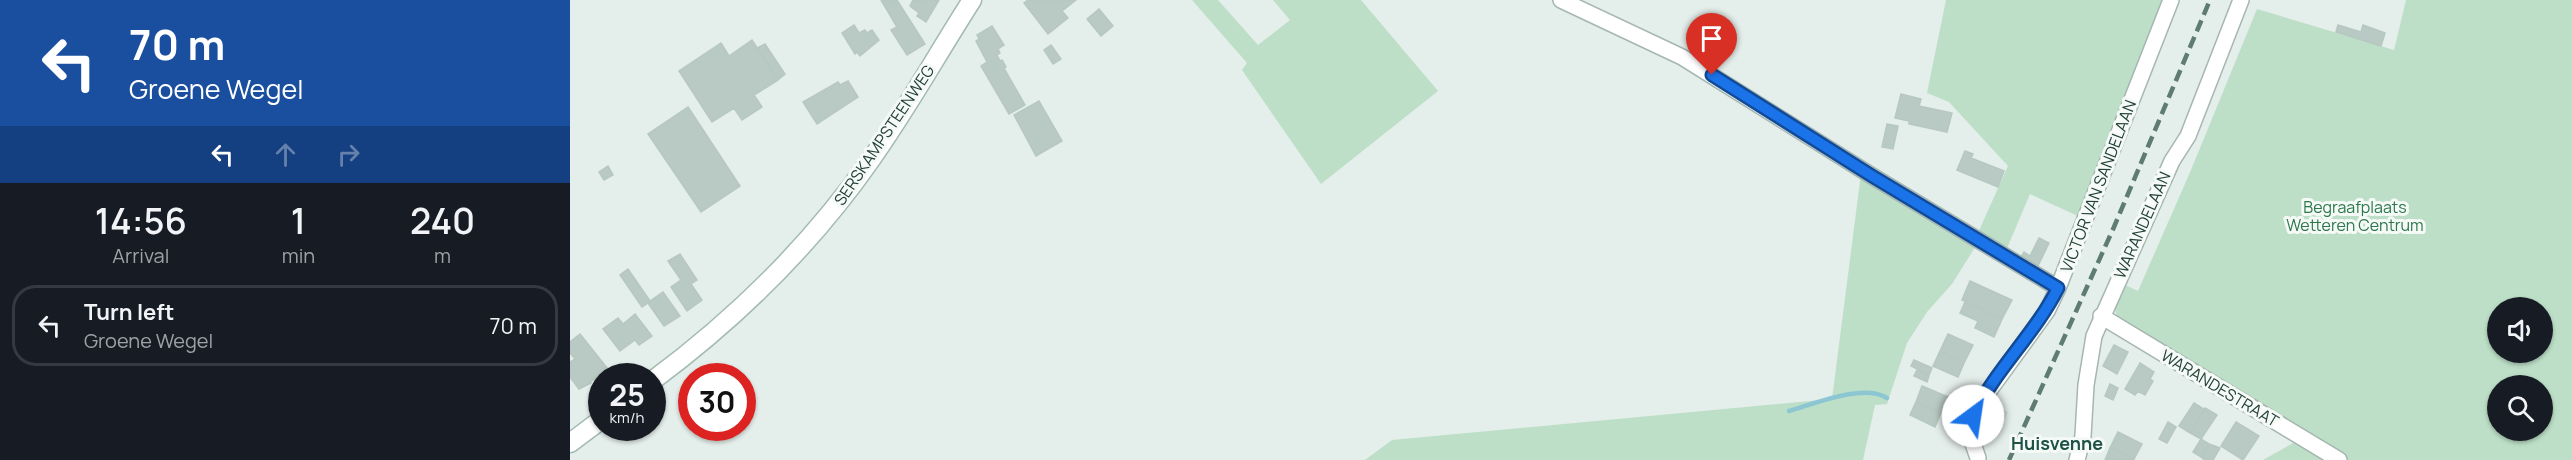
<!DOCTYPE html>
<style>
body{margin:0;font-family:Manrope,sans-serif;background:#242831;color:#f1f3f6;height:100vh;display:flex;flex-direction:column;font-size:22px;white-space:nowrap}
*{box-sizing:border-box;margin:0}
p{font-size:20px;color:#9ea1a6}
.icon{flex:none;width:33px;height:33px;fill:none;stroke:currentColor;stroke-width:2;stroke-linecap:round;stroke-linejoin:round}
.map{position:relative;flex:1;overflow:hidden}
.panel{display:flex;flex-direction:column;background:#171b24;width:570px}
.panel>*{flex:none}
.hud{background:#1a4fa0;color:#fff;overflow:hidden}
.tools{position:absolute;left:1917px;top:297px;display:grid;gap:12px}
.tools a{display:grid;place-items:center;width:66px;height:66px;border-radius:50%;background:#171b24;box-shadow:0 2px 4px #0004;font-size:30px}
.speed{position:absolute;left:18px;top:363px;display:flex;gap:12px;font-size:30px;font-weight:700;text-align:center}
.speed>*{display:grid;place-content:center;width:78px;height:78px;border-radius:50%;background:#171b24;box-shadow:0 2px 4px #0004;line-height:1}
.speed small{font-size:15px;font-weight:400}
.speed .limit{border:9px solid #d22;background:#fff;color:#111}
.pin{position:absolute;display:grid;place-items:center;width:51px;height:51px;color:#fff;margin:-62px -26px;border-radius:50% 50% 50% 0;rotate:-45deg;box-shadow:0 0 6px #0007}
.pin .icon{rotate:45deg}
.me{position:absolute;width:66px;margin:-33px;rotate:31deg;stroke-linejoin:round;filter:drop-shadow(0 0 4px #0008)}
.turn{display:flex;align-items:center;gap:21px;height:126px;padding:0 30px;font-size:27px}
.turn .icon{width:78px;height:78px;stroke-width:2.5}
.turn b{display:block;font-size:42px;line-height:51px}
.lanes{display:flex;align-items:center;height:57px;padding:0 30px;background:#0003;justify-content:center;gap:30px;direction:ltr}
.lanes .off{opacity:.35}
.eta{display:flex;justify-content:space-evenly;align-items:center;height:102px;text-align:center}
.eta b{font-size:36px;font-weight:600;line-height:42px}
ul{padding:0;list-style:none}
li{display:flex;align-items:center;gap:18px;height:81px;margin:0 12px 9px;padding:0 18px;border:3px solid #363941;border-radius:24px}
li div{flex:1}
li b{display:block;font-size:22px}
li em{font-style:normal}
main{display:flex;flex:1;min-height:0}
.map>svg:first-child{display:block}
</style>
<main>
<section class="panel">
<div class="hud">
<div class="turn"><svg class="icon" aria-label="left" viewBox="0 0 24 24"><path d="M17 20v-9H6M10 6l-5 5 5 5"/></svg><div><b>70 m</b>Groene Wegel</div></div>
<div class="lanes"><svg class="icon" aria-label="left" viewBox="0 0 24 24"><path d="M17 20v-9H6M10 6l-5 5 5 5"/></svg><svg class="icon off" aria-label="ahead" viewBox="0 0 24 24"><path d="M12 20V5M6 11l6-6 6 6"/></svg><svg class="icon off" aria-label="right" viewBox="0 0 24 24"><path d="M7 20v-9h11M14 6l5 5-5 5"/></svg></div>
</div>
<div class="eta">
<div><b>14:56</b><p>Arrival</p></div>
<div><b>1</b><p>min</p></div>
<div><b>240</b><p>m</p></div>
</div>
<ul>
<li><svg class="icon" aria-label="left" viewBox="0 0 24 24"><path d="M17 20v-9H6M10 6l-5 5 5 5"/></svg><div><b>Turn left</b><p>Groene Wegel</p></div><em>70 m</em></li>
</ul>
</section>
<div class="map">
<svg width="2002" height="460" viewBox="0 0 2002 460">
<rect width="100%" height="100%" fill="#e4eeea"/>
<path fill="#d2ded9" d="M 1418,402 L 1438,412 L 1428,432 L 1414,425 L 1411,417 Z"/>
<path fill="#bddfc7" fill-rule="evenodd" d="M 622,0 L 648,0 L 688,45 L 720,20 L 703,0 L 791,0 L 868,91 L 751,184 L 672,70 L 677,63 Z
M 1376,0 L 1592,0 L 1510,217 L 1460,194 L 1435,253 L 1407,235 L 1438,166 L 1379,102 L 1357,93 Z
M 1836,0 L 2002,0 L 2002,460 L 1776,460 L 1547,317 L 1543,301 L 1551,283 L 1568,291 L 1621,170 L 1687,9 L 1824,50 ZM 1928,308 L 1972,308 L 1972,352 L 1928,352 ZM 1928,386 L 1972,386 L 1972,430 L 1928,430 Z
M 1291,174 L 1407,244 L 1382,284 L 1357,312 L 1337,343 L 1317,404 L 1305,405 L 1293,460 L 795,460 L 822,440 L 1262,399 Z
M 1725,442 L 1758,460 L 1693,460 Z"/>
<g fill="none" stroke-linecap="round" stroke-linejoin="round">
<path stroke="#8cc6d3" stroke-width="4.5" d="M 1219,411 C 1244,404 1294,383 1317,398"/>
</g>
<path fill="#b9c9c3" stroke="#b6c8c1" stroke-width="1.5" d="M 311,0 L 327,0 L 355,44 L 337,55 L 321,30 L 327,27 Z
M 343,0 L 369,0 L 356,22 L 347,16 L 349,13 L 340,6 Z
M 458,0 L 506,0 L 492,11 L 498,18 L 478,34 L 454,3 Z
M 529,9 L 543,26 L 531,36 L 517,19 Z
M 284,25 L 289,33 L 295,30 L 297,33 L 302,30 L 309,40 L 290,56 L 287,52 L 285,54 L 272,33 Z
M 1768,25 L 1791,32 L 1793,25 L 1815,33 L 1811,46 L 1766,32 Z
M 422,26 L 434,45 L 428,49 L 430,53 L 427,55 L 430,61 L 432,60 L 436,67 L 434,68 L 455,105 L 439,114 L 411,66 L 417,62 L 406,41 L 409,39 L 407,35 Z
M 182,40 L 208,80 L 184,95 L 192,107 L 172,120 L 164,108 L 142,122 L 109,71 L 151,43 L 159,56 Z
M 195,44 L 215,74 L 208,80 L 187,48 Z
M 481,45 L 491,59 L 483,64 L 474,50 Z
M 278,81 L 288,97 L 247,124 L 233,102 L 268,82 L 270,85 Z
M 1331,94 L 1351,99 L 1349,106 L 1382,113 L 1377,132 L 1339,124 L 1339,121 L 1325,118 Z
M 469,101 L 492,141 L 466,156 L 444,115 Z
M 118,107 L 170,186 L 131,212 L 78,134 Z
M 1317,124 L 1328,126 L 1323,149 L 1312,147 Z
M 1395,151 L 1403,154 L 1401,158 L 1434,171 L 1428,187 L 1387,170 Z
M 38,166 L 43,175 L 34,180 L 29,172 Z
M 1469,238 L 1479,243 L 1466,270 L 1449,261 L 1454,252 L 1460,256 Z
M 110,254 L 127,280 L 121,284 L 132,300 L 117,311 L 101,287 L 111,280 L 98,261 Z
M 58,269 L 80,301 L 93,292 L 110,316 L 94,326 L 78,303 L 72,307 L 50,275 Z
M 1400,281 L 1442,300 L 1432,319 L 1392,300 Z
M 1395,302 L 1432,319 L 1424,337 L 1405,328 L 1408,321 L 1390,313 Z
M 65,314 L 82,336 L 69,345 L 65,340 L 50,351 L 33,329 L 48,318 L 53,324 Z
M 10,334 L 38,369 L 20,382 L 21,383 L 9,389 L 0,377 L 0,362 L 5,359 L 0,353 L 0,342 Z
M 1378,334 L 1403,345 L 1394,363 L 1370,351 Z
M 1544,345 L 1558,352 L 1547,374 L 1533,366 Z
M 1370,351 L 1394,363 L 1388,377 L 1363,366 Z
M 1344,360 L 1362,368 L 1359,375 L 1341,366 Z
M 1570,363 L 1584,372 L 1580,379 L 1583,381 L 1575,395 L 1568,391 L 1565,395 L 1555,389 Z
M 1347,370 L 1359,376 L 1357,382 L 1344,376 Z
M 1540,384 L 1548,388 L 1543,400 L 1535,396 Z
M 1352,386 L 1378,397 L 1371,413 L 1346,402 Z
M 1346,402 L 1371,413 L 1365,427 L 1340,415 Z
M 1624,403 L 1635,410 L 1620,433 L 1609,426 Z
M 1635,408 L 1647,415 L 1631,439 L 1620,433 Z
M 1598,422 L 1606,427 L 1597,443 L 1589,439 Z
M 1666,422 L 1689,436 L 1673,460 L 1651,446 Z
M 1548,432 L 1572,444 L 1564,459 L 1540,448 Z
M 1631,439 L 1639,444 L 1631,457 L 1623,452 Z
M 1639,444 L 1650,448 L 1643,460 L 1635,460 L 1631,457 Z
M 1540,448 L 1564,459 L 1564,460 L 1535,460 Z"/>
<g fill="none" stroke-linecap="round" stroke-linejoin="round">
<defs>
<path id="street" d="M 991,0 L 1112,57 L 1302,176 L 1488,288
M 1531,316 L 1769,460
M 1408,458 L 1401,438 L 1400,427 L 1408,406 L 1477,311 L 1488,288 L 1601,0
M 1507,460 L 1513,436 L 1516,385 L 1524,336 L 1602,161 L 1618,136 L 1671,0"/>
<path id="secondary" d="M 82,381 C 167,318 242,244 302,158 C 338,107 368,53 402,0
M 0,443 L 32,419"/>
</defs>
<use href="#street" stroke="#a6b6b1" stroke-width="18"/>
<use href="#secondary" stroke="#a2bab2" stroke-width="21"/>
<use href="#street" stroke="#fff" stroke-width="15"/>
<use href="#secondary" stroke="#fff" stroke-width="18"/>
<path stroke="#5e7b74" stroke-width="4.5" stroke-dasharray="12 6" stroke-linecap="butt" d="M 1439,460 L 1544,227 L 1640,0"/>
</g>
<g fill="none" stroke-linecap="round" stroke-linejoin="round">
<defs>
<path id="route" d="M 1142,75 L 1302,176 L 1488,288 C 1465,334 1425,370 1403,416"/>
</defs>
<use href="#route" stroke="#114b97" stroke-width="15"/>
<use href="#route" stroke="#1a73e8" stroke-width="10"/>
</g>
<g text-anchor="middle" stroke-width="6" stroke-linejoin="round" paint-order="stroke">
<g font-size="16" fill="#234039" stroke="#f5faf7">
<text transform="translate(314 135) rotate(-56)" y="6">SERSKAMPSTEENWEG</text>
<text transform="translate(1528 186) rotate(-69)" y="6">VICTOR VAN SANDELAAN</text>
<text transform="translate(1572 225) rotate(-66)" y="6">WARANDELAAN</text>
<text transform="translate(1650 388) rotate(31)" y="6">WARANDESTRAAT</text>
</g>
<g font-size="16" fill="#2c774b" stroke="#f5faf7">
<text x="1785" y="213">Begraafplaats<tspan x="1785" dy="18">Wetteren Centrum</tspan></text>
</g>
<g font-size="18" font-weight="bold" fill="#1e5247" stroke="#f5faf7">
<text x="1487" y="450">Huisvenne</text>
</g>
</g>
</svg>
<div class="tools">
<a><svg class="icon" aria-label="sound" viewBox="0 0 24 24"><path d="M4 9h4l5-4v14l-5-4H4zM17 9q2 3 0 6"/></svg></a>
<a><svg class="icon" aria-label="search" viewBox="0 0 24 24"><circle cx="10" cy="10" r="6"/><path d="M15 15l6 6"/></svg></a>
</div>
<div class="speed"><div>25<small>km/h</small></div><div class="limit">30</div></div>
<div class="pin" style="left:1142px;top:75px;background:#d93025"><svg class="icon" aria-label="arrive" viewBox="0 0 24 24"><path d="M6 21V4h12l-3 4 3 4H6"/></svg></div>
<svg class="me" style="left:1403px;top:416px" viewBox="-20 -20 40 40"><circle r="19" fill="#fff"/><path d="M0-13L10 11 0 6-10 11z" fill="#1a73e8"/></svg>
</div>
</main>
